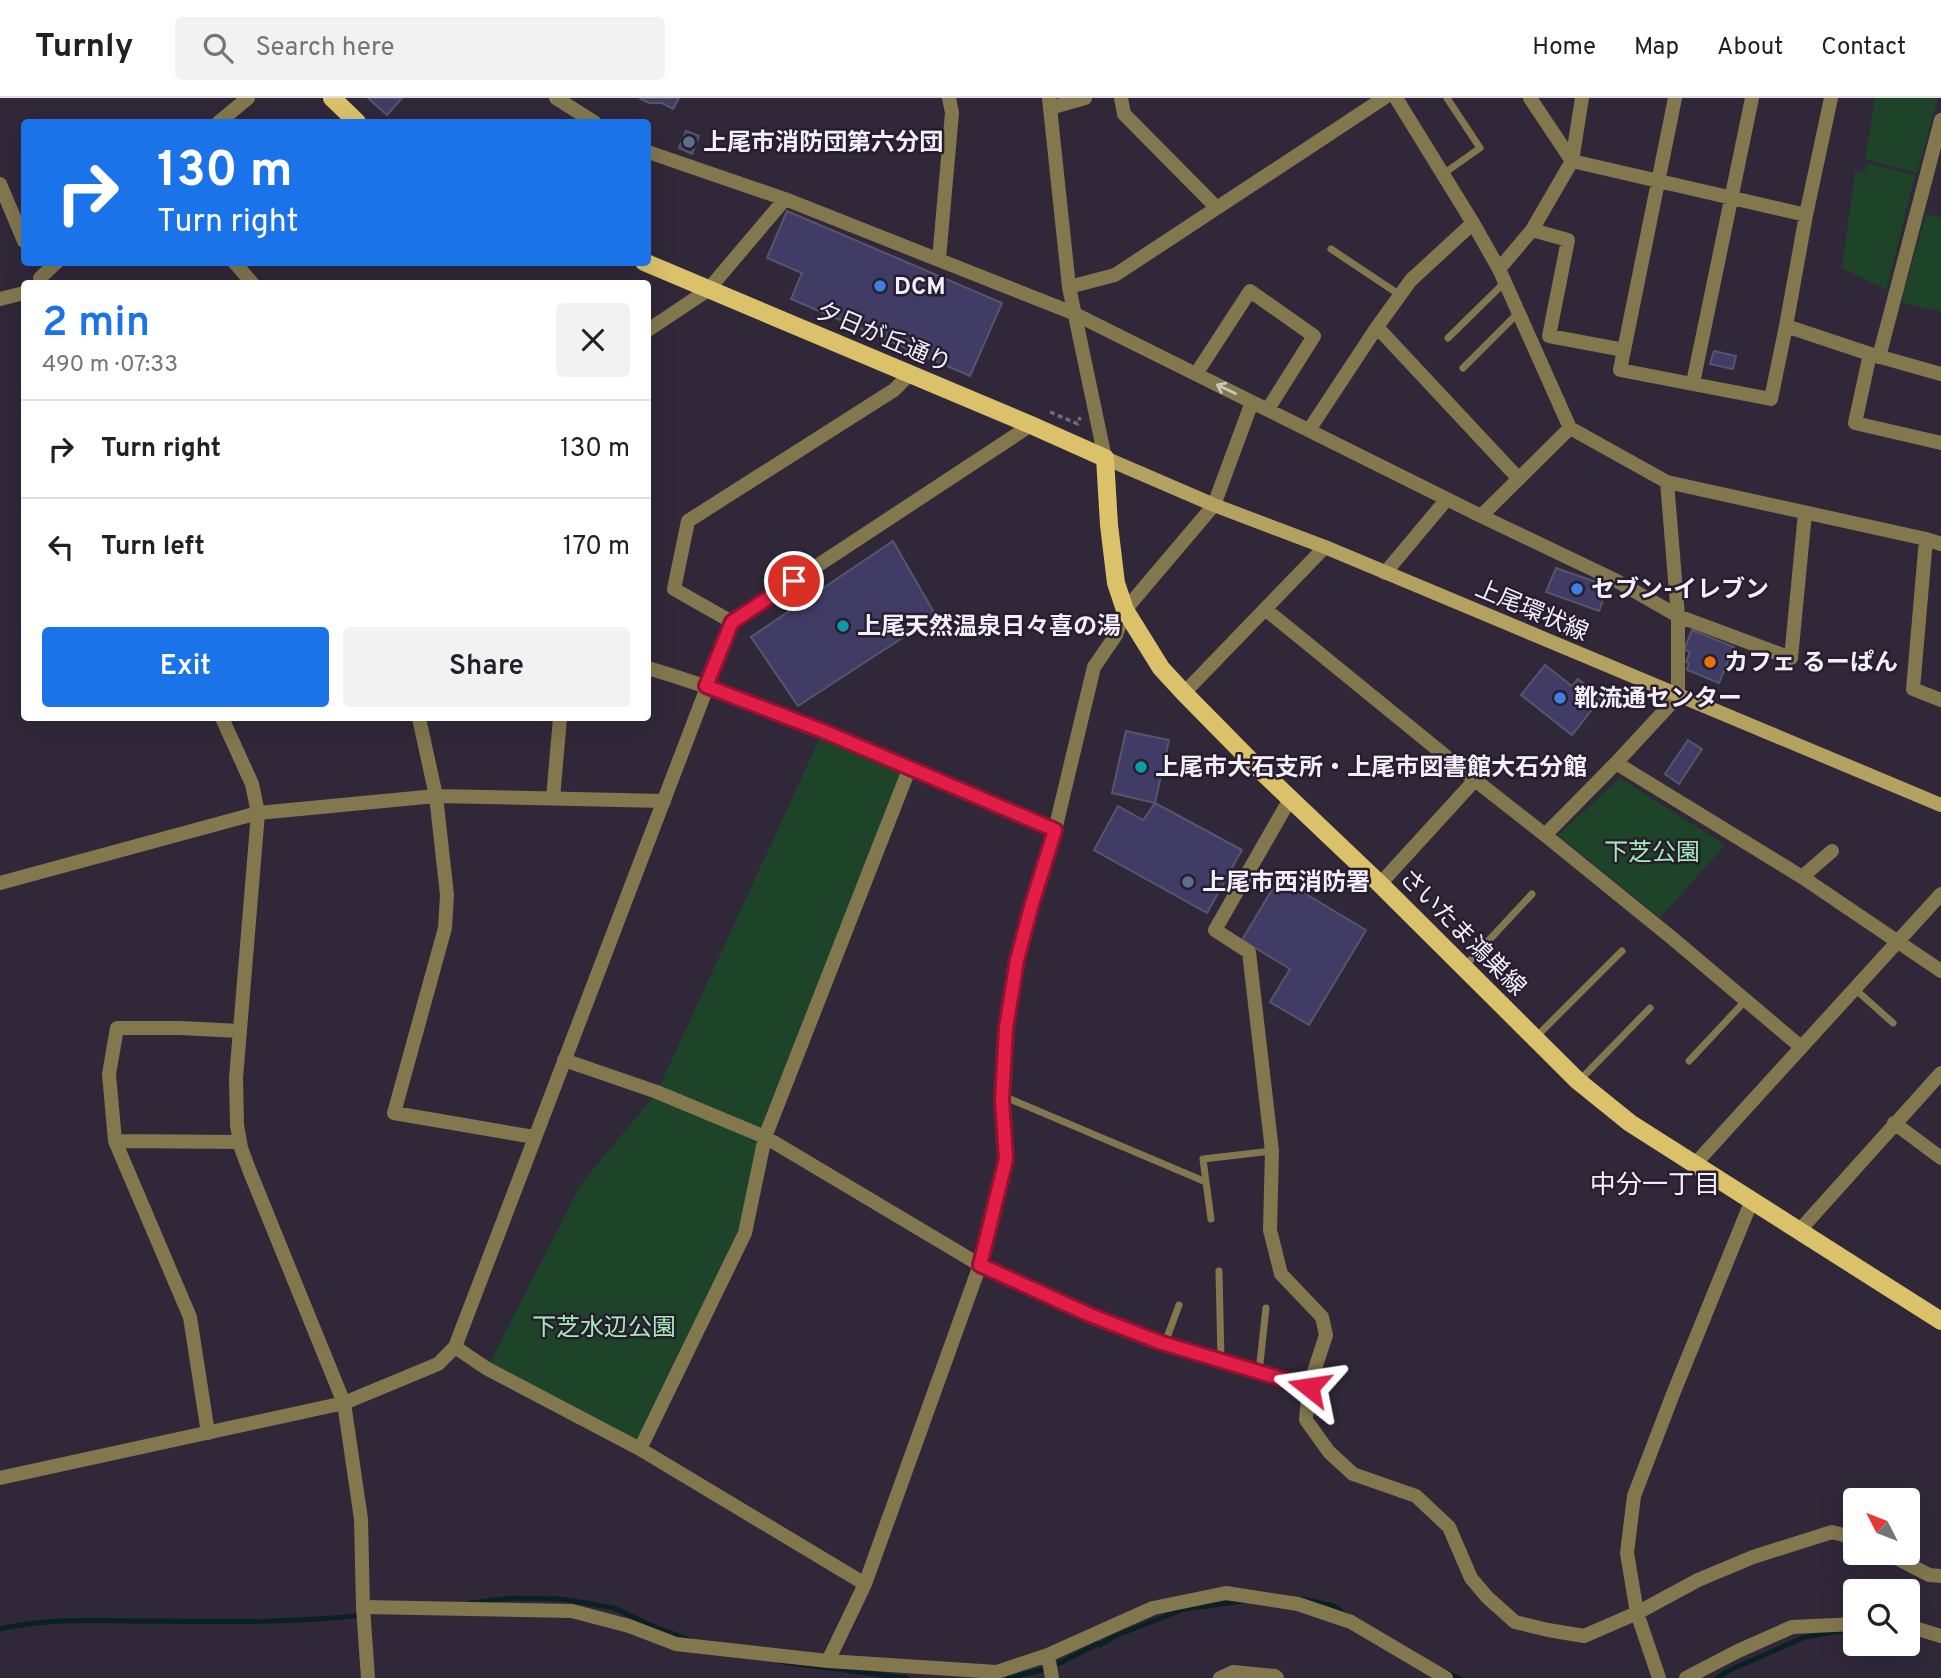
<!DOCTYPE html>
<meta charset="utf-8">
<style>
body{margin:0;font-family:Overpass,"Noto Sans JP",sans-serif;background:#f2f2f2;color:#202124;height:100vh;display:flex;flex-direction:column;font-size:26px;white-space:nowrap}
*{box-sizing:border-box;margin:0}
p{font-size:23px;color:#757577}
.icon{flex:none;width:38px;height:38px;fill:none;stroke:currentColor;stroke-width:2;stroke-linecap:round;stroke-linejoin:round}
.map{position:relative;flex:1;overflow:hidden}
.side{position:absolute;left:21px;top:182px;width:630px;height:441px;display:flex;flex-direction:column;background:#fff;border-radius:7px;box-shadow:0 7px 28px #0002}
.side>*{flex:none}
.guide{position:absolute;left:21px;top:21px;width:630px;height:147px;border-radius:7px;box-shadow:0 7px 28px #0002;background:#1a73e8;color:#fff;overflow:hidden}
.needle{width:46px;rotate:312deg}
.fabs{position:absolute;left:1843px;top:1390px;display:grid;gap:14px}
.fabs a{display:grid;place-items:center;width:77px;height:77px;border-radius:7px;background:#fff;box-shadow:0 7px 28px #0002;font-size:35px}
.pin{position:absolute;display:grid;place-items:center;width:60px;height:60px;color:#fff;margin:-30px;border:4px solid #fff;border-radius:50%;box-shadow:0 2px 7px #0007}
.me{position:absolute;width:77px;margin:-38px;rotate:285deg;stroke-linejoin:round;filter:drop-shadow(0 0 5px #0008)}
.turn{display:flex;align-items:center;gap:24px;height:147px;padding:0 21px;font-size:32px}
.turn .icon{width:91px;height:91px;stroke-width:2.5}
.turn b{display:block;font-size:49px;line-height:60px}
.round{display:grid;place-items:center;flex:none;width:74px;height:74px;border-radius:7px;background:#f2f2f2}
.headline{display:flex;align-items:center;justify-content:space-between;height:119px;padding:0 21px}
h1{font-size:42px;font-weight:600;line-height:52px;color:#1a73e8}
.action{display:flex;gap:14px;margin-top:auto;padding:14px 21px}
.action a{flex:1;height:80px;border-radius:7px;background:#1a73e8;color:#fff;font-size:28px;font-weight:600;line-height:80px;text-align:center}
.action a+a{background:#f2f2f2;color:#202124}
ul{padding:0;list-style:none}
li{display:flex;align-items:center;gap:21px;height:98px;padding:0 21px;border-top:2px solid #e0e0e0}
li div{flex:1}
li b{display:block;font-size:26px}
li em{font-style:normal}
header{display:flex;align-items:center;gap:42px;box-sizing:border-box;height:98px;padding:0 35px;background:#fff;border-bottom:2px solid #e0e0e0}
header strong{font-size:33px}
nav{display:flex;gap:38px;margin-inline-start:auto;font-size:24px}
.search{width:490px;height:63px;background:#f2f2f2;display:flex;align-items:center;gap:18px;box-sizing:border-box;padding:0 24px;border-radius:7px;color:#757577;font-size:26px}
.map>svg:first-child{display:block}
</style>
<header>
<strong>Turnly</strong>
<div class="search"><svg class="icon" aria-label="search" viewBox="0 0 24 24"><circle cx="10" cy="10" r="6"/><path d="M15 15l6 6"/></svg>Search here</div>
<nav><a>Home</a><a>Map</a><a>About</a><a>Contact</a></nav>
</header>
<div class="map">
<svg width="1941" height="1580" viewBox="0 0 1941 1580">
<rect width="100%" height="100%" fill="#302839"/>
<path fill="#1d4328" d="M 1875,0 L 1938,0 L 1917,75 L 1865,61 Z
M 1868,65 L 1915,78 L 1886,192 L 1842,170 L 1855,73 L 1864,75 Z
M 1926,116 L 1941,120 L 1941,214 L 1901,204 Z
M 823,633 L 910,669 L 765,1039 L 745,1135 L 640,1351 L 487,1270 L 581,1086 L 657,994 Z
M 1620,680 L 1725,747 L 1660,820 L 1558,737 Z"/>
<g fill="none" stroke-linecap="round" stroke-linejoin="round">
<path stroke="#0a2123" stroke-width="5" d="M 1302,1501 L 1334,1508 L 1347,1518
M 470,1505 L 511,1500 L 562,1501 L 614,1510 L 650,1527 L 690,1542
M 0,1531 C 51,1519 103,1523 154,1523 C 223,1524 294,1525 363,1517
M 781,1564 L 907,1580
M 1446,1574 L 1459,1580
M 1008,1580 L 1042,1572 L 1062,1564 L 1097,1546 L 1100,1547 L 1115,1538 L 1184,1511 L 1243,1503
M 1717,1580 L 1732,1571 L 1805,1539 L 1842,1533"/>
</g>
<path fill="#413c66" stroke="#565569" stroke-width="2" d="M 368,0 L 402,0 L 387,17 Z
M 639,0 L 679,0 L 673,11 L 662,5 L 649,5 Z
M 686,33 L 699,38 L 692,56 L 679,50 Z
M 787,113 L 1002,205 L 970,278 L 791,201 L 802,175 L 767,160 Z
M 1714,253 L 1736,258 L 1733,271 L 1710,266 Z
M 893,443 L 936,518 L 798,608 L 751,539 Z
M 1556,470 L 1608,488 L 1599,513 L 1546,494 Z
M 1692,532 L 1734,549 L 1719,585 L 1687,572 L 1689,565 L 1686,564 L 1690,554 L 1684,552 Z
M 1545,567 L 1572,588 L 1578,581 L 1601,600 L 1572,637 L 1521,597 Z
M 1126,633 L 1169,642 L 1155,705 L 1112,695 Z
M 1688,642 L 1702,651 L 1679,686 L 1665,676 Z
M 1155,705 L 1242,752 L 1207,815 L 1094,752 L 1118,708 L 1143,722 Z
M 1279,780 L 1366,832 L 1309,927 L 1270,904 L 1290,871 L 1242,842 Z"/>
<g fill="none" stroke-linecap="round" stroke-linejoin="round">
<path stroke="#726b7a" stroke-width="3.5" stroke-dasharray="5 3.5" stroke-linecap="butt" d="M 1050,314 L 1078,326 L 1080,319"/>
<path stroke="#83774e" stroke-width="7" d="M 1443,76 L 1480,50 L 1447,0
M 1331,151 L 1400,197
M 1448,240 L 1504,185
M 1463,270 L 1518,215
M 1464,869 L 1532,796
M 1855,891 L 1893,925
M 1535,940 L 1622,853
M 1689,963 L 1746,902
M 1579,983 L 1650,910
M 1003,998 L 1206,1084 L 1211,1121
M 1206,1084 L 1203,1061 L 1272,1053
M 1219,1173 L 1221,1262
M 1165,1245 L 1179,1207
M 1259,1274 L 1266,1210"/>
<path stroke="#83774e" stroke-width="14" d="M 556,0 L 594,24
M 1121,0 L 1124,16 L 1217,110
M 1396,0 L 1473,125 L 1499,171 L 1570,330 L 1667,384 L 1926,441 L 1941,446
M 1530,0 L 1572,63 L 1806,117
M 1675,0 L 1620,272 L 1771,301 L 1786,228 L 1806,117 L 1831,0
M 1050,10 L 1085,0
M 219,24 L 248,0
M 648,54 L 785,101 L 1073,215 L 1481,418 L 1615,482 L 1678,518 L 1791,560 L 1805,415
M 0,86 L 24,143
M 1532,132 L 1568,142 L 1549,238 L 1624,252
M 939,161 L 952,15 L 949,0
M 234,164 L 253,186
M 1499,171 L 1532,132 L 1572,63 L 1582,0
M 40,180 L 57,164
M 1069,189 L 1115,177 L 1384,0
M 708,192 L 785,101
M 0,201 L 24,195
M 1786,228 L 1870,256 L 1941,276
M 1377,229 L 1519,381
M 1870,256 L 1855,325 L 1941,345
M 1879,259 L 1941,22
M 1196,276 L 1250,193 L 1314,238 L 1268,311
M 1693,285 L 1752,0
M 1309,332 L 1377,229 L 1411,182 L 1473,125
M 1481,418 L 1570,330
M 1926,441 L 1913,591 L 1941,602
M 1385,475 L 1447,401
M 1265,511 L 1475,682 L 1545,737 L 1672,840 L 1801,949
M 732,524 L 674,491 L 688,423 L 894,292 L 909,277
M 648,570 C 788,612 921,674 1055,732
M 1184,595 L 1325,449
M 419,620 L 436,698 L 447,797 L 445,830 L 394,1015 L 534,1039
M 1616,665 L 1802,779 L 1941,873
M 553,700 L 560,620
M 1290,701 L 1215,832 L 1249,854 L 1272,1053 L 1270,1132 L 1281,1176 L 1322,1219 L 1326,1237 L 1309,1289 L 1306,1322 L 1329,1354 L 1353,1376 L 1416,1398 L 1449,1429 L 1471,1480 L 1487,1499 L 1515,1524 L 1548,1532 L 1584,1538 L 1637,1515 L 1698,1482 L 1753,1459 L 1832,1434 L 1855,1440
M 1545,737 L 1616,665 L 1678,598 L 1678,518 L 1667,384
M 1802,779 L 1832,753
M 0,785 L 258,715 L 436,698 L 664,703
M 1380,786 L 1475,682
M 564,962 L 657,994 L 765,1039 L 980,1167 L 1090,1217 L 1159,1244 L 1309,1289
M 1894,1025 L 1941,1060
M 115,1043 L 240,1044
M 1695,1066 L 1941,796
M 1799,1133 L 1941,975
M 455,1249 L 486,1270 L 640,1351 L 865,1486
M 208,1335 L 190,1219 L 115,1043 L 109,976 L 117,930 L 180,930 L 240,933
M 640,1351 L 745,1135 L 765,1039 L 910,669
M 1885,1454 L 1929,1477 L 1941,1478
M 363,1509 L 572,1513 L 629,1528 L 676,1546 L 828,1563 L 997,1574 L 1048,1557 L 1153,1510 L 1226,1495 L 1298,1506 L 1351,1524 L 1446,1580
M 1908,1528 L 1941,1538
M 1048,1557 L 1052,1580
M 828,1563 L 865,1486 L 980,1167 L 1006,1061 L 1002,1002 L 1006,930 L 1017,862 L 1031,809 L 1055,732 L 1094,569 L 1116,537 L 1125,512 L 1214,407 L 1252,304
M 1220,1580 L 1233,1574 L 1275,1578 L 1277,1580
M 1659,1580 L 1637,1515 L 1627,1455 L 1634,1398 L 1673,1296 L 1752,1102
M 1686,1580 L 1738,1553 L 1792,1529 L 1855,1526"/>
<path stroke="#83774e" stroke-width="14" d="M 1049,0 L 1069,189 L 1105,360
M 648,232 L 708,192
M 222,620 L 252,686 L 258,715 L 236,980 L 237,1027 L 241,1050 L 250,1074 L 344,1305 L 361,1421 L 363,1509 L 368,1580
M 0,1380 L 344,1305 L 438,1266 L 455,1249 L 732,524 L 1031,327"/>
<path stroke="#b5a15f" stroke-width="14" d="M 1105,360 L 1214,407 L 1325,449 L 1941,707"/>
<path stroke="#dbc16a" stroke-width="18" d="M 332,0 L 357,24
M 644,164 L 1031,327 L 1105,360 L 1109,427 L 1116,485 L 1125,512 L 1161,570 L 1184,595 L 1260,672 L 1380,786 L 1578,983 L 1630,1025 L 1941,1223"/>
</g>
<defs><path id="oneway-shaft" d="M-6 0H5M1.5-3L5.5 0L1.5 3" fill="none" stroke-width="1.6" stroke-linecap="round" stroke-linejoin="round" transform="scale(1.75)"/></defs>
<use stroke="#ccc5be" href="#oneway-shaft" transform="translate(1226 291) rotate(-154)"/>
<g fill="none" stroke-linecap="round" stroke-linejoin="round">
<defs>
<path id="route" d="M 794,483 L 732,524 L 706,588 L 823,633 L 1055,732 L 1031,809 L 1017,862 L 1006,930 L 1002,1002 L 1006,1061 L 980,1167 L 1090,1217 L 1159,1244 L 1309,1289"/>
</defs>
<use href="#route" stroke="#92132f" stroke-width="18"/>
<use href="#route" stroke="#e11d48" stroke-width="12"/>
</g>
<g fill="#5c6f8a" stroke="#261e2e" stroke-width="2.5">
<circle cx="689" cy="44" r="7"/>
<circle cx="1188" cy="784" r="7"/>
</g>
<g fill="#3f7fe0" stroke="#261e2e" stroke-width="2.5">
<circle cx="880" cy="188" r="7"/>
<circle cx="1577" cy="491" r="7"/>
<circle cx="1560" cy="600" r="7"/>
</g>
<g fill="#0f9aa8" stroke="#261e2e" stroke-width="2.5">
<circle cx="843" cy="528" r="7"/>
<circle cx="1141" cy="669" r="7"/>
</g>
<circle fill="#e8710a" stroke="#261e2e" stroke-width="2.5" cx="1710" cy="564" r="7"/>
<g text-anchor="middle" stroke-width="5" stroke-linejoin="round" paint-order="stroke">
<g font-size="24" font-weight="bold" fill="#f4effa" stroke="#261e2e" text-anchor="start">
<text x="703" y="52">上尾市消防団第六分団</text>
<text x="894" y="196">DCM</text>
<text x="1591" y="499">セブン-イレブン</text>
<text x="857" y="536">上尾天然温泉日々喜の湯</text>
<text x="1724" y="572">カフェ るーぱん</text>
<text x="1574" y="608">靴流通センター</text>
<text x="1155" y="677">上尾市大石支所・上尾市図書館大石分館</text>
<text x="1202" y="792">上尾市西消防署</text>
</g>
<g font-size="24" fill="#f4effa" stroke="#261e2e">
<text transform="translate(884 239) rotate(23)" y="8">夕日が丘通り</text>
<text transform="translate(1532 512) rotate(23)" y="8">上尾環状線</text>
<text transform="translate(1463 834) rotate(45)" y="8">さいたま鴻巣線</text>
</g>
<g font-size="24" fill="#a6ebb6" stroke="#261e2e">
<text x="1652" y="762">下芝公園</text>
<text x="604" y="1237">下芝水辺公園</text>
</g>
<g font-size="26" fill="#f4effa" stroke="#261e2e">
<text x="1655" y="1095">中分一丁目</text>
</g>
</g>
</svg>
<div class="fabs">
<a><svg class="needle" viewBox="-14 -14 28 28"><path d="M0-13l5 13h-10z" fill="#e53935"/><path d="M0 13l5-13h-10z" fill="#757577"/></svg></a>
<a><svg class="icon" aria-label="search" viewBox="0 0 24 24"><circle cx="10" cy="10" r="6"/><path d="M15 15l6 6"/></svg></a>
</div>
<div class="pin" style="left:794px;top:483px;background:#d93025"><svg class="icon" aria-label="arrive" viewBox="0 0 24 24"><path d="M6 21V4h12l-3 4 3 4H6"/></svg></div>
<svg class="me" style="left:1309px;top:1289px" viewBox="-20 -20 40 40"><path d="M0-17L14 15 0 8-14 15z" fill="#e11d48" stroke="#fff" stroke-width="4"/></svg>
<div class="guide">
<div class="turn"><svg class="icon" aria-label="right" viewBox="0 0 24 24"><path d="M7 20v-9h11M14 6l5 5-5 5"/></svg><div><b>130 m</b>Turn right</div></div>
</div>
<section class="side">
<div class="headline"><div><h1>2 min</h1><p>490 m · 07:33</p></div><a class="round"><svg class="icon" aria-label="close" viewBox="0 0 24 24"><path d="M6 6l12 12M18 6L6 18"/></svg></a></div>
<ul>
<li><svg class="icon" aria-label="right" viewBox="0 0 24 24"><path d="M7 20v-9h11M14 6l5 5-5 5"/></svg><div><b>Turn right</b></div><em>130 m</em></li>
<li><svg class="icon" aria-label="left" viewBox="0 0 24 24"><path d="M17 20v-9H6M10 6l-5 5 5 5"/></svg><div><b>Turn left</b></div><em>170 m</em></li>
</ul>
<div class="action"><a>Exit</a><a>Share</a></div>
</section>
</div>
